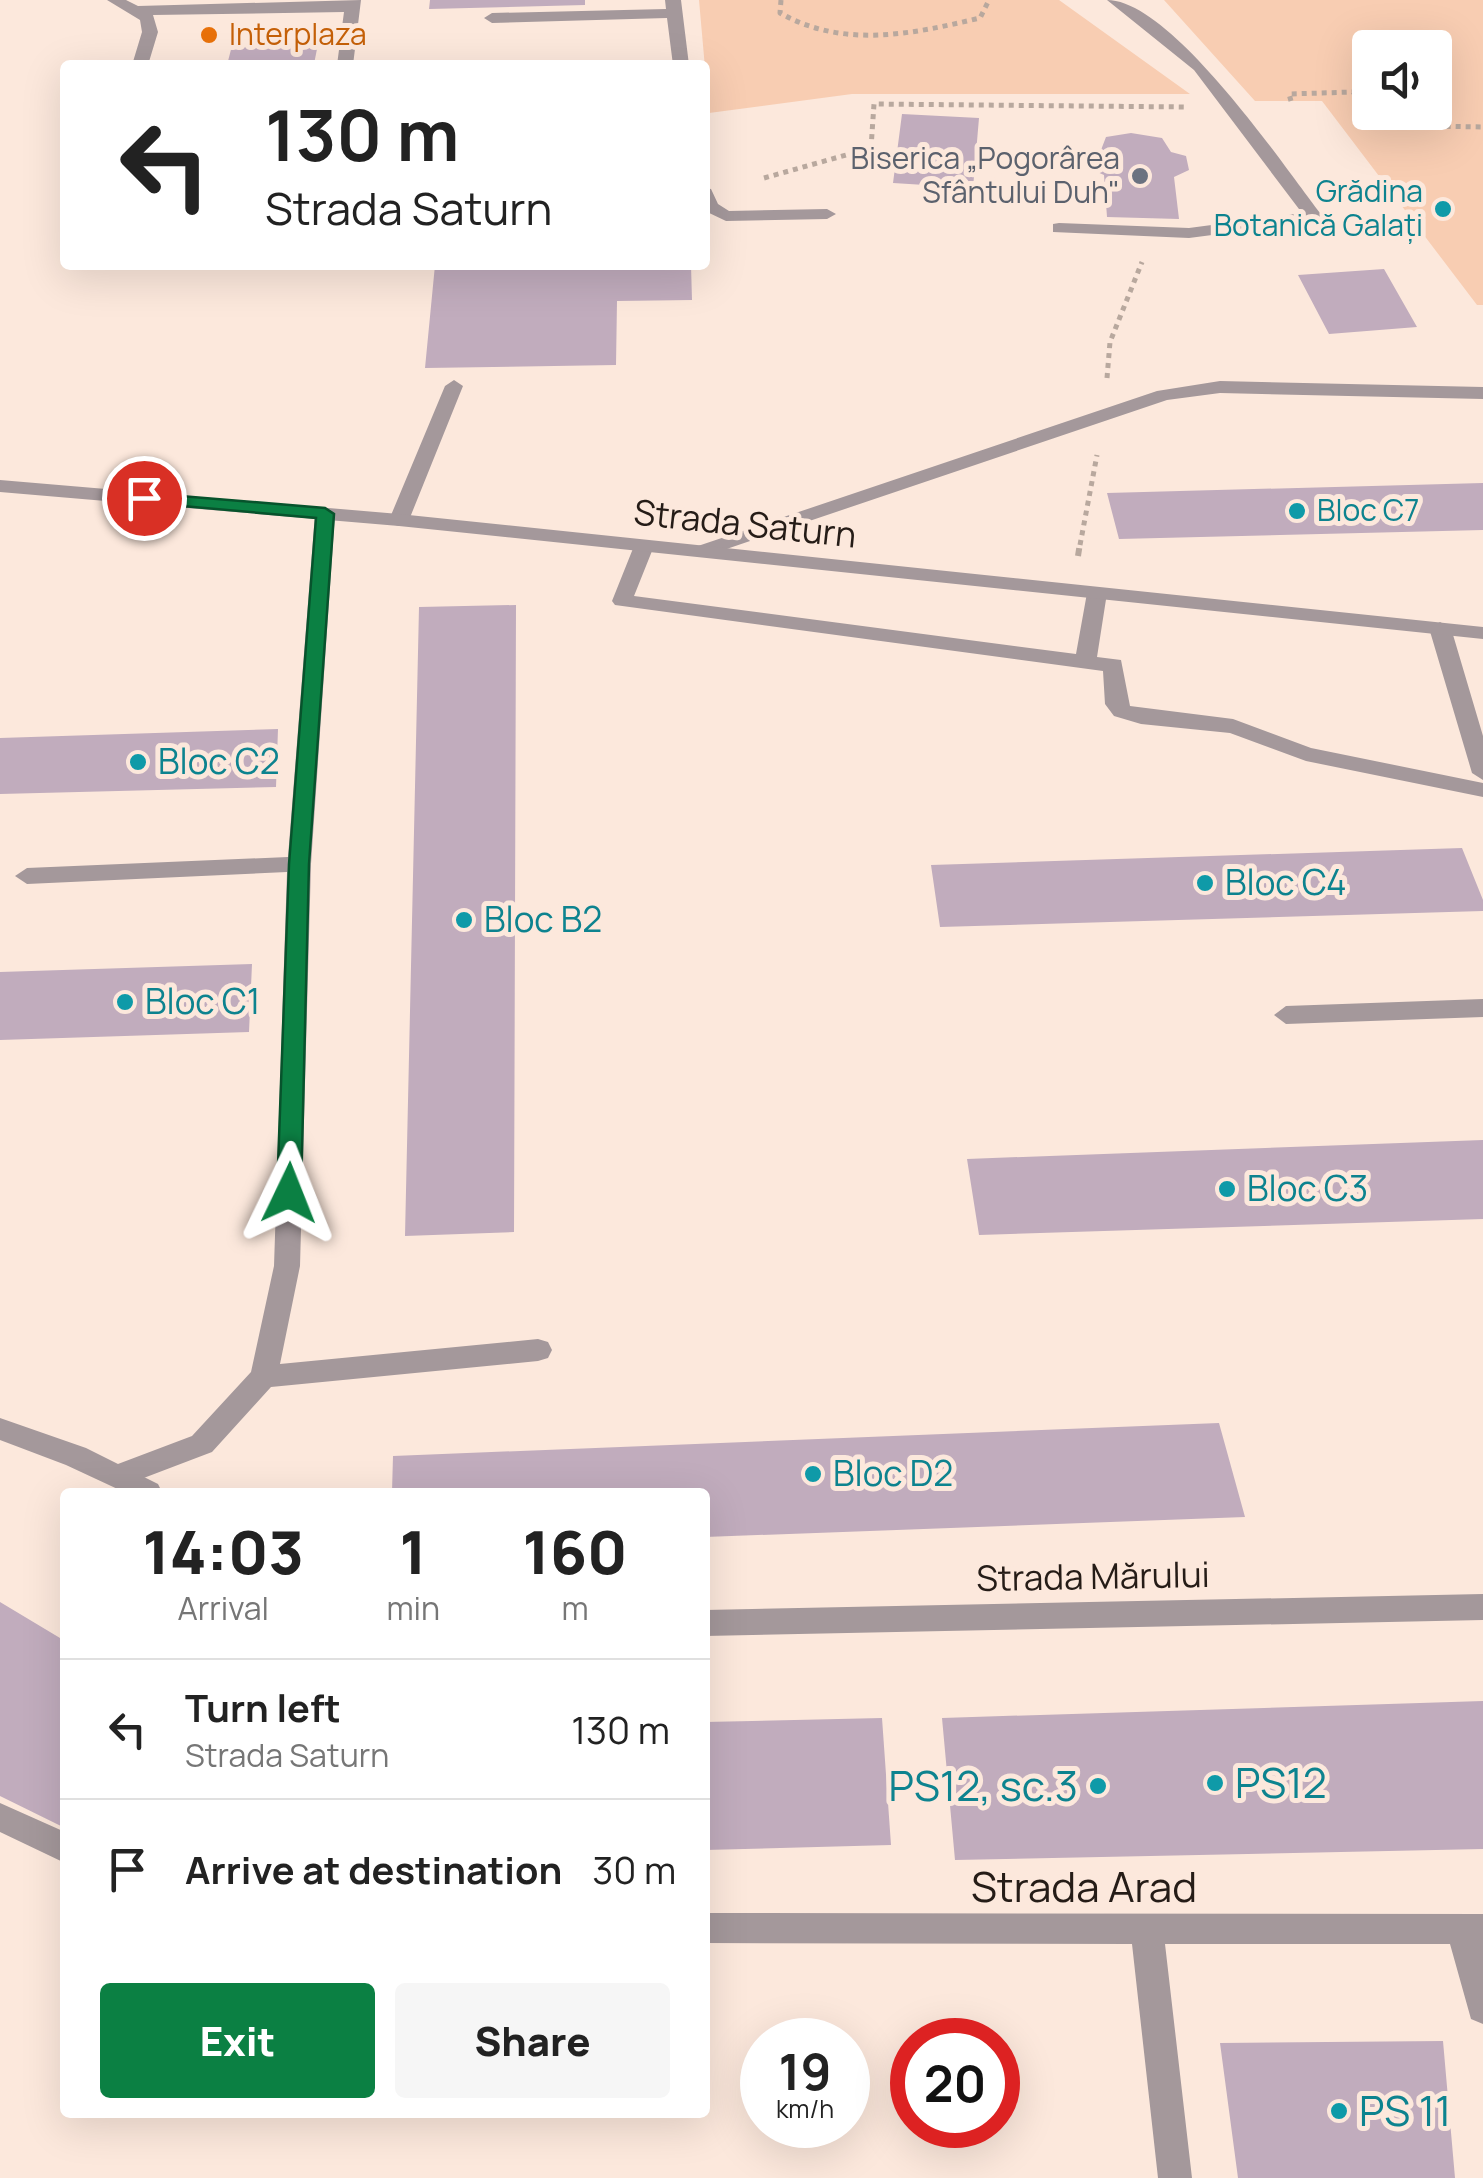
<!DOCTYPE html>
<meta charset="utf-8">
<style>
body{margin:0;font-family:Manrope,sans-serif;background:#f6f6f6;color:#222;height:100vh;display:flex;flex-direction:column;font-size:38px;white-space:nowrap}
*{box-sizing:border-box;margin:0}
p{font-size:32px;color:#767676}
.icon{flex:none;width:55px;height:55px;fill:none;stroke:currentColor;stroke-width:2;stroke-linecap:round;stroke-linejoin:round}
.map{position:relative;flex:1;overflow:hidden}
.panel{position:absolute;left:60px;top:1488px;width:650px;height:630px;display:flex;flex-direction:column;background:#fff;border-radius:10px;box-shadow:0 10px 40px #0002}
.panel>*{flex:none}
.hud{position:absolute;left:60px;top:60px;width:650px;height:210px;border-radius:10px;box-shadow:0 10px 40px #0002;background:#fff;color:#222;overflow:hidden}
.tools{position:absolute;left:1352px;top:30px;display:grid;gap:20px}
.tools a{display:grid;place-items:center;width:100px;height:100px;border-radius:10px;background:#fff;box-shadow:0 10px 40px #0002;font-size:50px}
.speed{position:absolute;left:740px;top:2018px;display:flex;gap:20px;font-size:50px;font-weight:700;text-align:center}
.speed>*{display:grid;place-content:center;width:130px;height:130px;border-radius:50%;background:#fff;box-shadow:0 10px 40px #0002;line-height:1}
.speed small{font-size:25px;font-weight:400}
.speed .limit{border:15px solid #d22;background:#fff;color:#111}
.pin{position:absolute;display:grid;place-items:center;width:85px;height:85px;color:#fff;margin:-42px;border:5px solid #fff;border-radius:50%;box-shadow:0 2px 10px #0007}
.me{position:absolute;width:110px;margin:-55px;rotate:2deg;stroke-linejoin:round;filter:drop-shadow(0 0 8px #0008)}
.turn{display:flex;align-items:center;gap:35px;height:210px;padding:0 40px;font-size:45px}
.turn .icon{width:130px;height:130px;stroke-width:2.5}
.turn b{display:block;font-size:70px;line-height:85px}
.eta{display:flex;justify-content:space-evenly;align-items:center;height:170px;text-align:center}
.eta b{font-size:60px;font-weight:800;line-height:70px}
.action{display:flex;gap:20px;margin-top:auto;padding:20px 40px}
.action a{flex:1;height:115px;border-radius:10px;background:#0b8043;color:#fff;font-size:40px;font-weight:800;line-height:115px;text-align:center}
.action a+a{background:#f6f6f6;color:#222}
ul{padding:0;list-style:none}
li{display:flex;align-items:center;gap:30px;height:140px;padding:0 40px;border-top:2px solid #e0e0e0}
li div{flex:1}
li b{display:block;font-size:38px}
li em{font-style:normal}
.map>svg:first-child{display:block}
</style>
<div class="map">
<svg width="1483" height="2178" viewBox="0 0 1483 2178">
<rect width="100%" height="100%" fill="#fce8dc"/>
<path fill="#f8cdb2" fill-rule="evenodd" d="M 699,0 L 1059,0 L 1190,94 L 852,94 L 709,113 Z
M 1164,0 L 1483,0 L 1483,305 L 1477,305 L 1322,101 L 1255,101 ZM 1370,48 L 1435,48 L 1435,112 L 1370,112 Z"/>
<path fill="#c1acbd" d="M 430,0 L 585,0 L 585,5 L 429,9 Z
M 235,34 L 302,34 L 300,44 L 318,44 L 314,64 L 227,65 Z
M 902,114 L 979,118 L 973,188 L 893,183 Z
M 1131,133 L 1162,138 L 1171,152 L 1186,156 L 1189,170 L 1174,177 L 1179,219 L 1107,217 L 1104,175 L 1086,167 L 1086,154 L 1101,150 L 1106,137 Z
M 435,265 L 691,265 L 692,300 L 617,301 L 616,365 L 425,368 Z
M 1384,269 L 1417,327 L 1329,334 L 1298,275 Z
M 1483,483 L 1483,530 L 1119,539 L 1107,493 Z
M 516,605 L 514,1232 L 405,1236 L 419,607 Z
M 278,729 L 276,787 L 0,794 L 0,738 Z
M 1462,848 L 1483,900 L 1483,911 L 940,927 L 931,865 Z
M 252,964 L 249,1032 L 0,1040 L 0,972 Z
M 1483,1140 L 1483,1219 L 979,1235 L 967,1159 Z
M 1219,1423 L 1245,1517 L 705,1537 L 705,1492 L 392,1492 L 393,1456 Z
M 0,1602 L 65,1641 L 65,1828 L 0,1796 Z
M 1483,1701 L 1483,1849 L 955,1860 L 942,1718 Z
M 882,1718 L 891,1845 L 705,1850 L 705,1722 Z
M 1443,2041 L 1455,2178 L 1238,2178 L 1220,2043 Z"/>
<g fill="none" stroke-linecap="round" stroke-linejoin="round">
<path stroke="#b8a89e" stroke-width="5" stroke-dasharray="5 5" stroke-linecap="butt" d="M 781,0 L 780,13 C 844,49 912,34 980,18 L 989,0
M 1291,101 L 1289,94 L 1353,92 L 1379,125 L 1483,127
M 764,178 L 871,148 L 874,104 L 1187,107
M 1107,378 L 1110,342 L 1142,262
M 1080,545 L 1097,455"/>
<path stroke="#b8a89e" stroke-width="6" stroke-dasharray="8 8" stroke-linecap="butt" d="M 1078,556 L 1080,543"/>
<path fill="#a4989b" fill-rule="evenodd" d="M 107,0 L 126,0 L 138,6 L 361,0 L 353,65 L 337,65 L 344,12 L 153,15 L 158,32 L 148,65 L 132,65 L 142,32 L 140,20 Z
M 665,0 L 681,0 L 689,65 L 673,65 L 667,18 L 492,23 L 484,18 L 492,13 L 666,9 Z
M 1107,0 C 1171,0 1281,162 1320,213 L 1320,221 L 1189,238 L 1053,232 L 1053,224 L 1059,223 L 1189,228 L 1302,213 L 1194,70 Z
M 705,188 L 711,189 L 718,204 L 729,211 L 827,209 L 836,214 L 827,219 L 726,221 L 705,211 Z
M 1220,381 L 1483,387 L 1483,399 L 1220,393 L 1167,400 L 706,556 L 692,556 L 689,552 L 692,548 L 1157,391 Z
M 325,508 L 335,514 L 311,864 L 300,1266 L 280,1364 L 538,1339 L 548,1342 L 552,1350 L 548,1358 L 538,1361 L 271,1387 L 212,1452 L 120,1487 L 110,1483 L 106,1475 L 110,1467 L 192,1436 L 251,1372 L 274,1266 L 287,872 L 27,884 L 15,876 L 27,868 L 288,857 L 315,514 Z
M 644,540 L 654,546 L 634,596 L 1076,654 L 1087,593 L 1097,587 L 1104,589 L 1107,593 L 1097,657 L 1121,660 L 1130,706 L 1233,719 L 1311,748 L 1483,783 L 1483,797 L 1306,761 L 1230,733 L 1141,724 L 1114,716 L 1105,704 L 1103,671 L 615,605 L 612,601 L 634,546 Z
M 1483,999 L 1483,1017 L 1286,1024 L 1274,1015 L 1286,1006 Z"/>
<path fill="#a4989b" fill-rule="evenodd" d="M 454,380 L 463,386 L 409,520 L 399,526 L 392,524 L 389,520 L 445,386 Z
M 1440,622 L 1451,628 L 1483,736 L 1483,780 L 1472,773 L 1429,628 Z
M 0,1418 L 86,1448 L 158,1484 L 162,1492 L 124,1492 L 66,1465 L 0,1440 Z
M 1483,1594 L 1483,1620 L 705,1636 L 705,1610 Z
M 0,1803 L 65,1832 L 65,1863 L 0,1832 Z
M 705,1913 L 1483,1914 L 1483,2024 L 1471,2019 L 1450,1944 L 1165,1944 L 1192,2178 L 1158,2178 L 1132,1944 L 705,1943 Z"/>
<path fill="#a4989b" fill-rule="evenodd" d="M 0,480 L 399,514 L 1483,627 L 1483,639 L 399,526 L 0,492 Z"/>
</g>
<path fill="#0b8043" stroke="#07532c" stroke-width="2.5" d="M 144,493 L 325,508 L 334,514 L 309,864 L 301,1193 L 289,1202 L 277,1193 L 289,864 L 316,518 L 138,502 L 138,494 Z"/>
<circle fill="#e8710a" stroke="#fce8dc" stroke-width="4" cx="209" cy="35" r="10"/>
<circle fill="#6b7280" stroke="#fce8dc" stroke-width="4" cx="1140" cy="176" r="10"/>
<g fill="#0f9aa8" stroke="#fce8dc" stroke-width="4">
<circle cx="1443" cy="209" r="10"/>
<circle cx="1297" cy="511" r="10"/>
<circle cx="138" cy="762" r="10"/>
<circle cx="1205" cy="883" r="10"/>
<circle cx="464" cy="920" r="10"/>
<circle cx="125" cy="1002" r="10"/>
<circle cx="1227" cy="1189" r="10"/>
<circle cx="813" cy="1474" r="10"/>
<circle cx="1215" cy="1783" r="10"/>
<circle cx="1098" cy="1786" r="10"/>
<circle cx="1339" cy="2111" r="10"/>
</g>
<g text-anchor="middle" stroke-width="10" stroke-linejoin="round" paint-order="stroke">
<g font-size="30" fill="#c56008" stroke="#fce8dc" text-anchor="start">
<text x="229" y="45">Interplaza</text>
</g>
<g font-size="30" fill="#5b616d" stroke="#fce8dc" text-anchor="end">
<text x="1120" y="169">Biserica „Pogorârea<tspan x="1120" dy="34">Sfântului Duh"</tspan></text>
</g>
<g font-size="30" fill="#0d838f" stroke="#fce8dc" text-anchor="end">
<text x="1423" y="202">Grădina<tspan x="1423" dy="34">Botanică Galați</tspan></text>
<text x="1317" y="521" text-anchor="start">Bloc C7</text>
</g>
<g font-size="35" fill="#251c17" stroke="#fce8dc">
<text transform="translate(745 524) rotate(6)" y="12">Strada Saturn</text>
<text transform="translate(1093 1577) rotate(-1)" y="12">Strada Mărului</text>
</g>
<g font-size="35" fill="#0d838f" stroke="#fce8dc" text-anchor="start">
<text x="158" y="774">Bloc C2</text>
<text x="1225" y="895">Bloc C4</text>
<text x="484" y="932">Bloc B2</text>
<text x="145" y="1014">Bloc C1</text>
<text x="1247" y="1201">Bloc C3</text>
<text x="833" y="1486">Bloc D2</text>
</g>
<g font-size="42" fill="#0d838f" stroke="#fce8dc" text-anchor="start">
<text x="1235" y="1798">PS12</text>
<text x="1078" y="1801" text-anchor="end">PS12, sc.3</text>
<text x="1359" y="2126">PS 11</text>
</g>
<g font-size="42" fill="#251c17" stroke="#fce8dc">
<text x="1084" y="1902">Strada Arad</text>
</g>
</g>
</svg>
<div class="tools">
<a><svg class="icon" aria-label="sound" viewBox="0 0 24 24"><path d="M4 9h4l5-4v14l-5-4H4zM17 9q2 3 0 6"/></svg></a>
</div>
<div class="speed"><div>19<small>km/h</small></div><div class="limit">20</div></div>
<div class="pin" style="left:144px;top:498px;background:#d93025"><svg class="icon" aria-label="arrive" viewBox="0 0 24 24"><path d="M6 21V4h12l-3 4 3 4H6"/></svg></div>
<svg class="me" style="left:289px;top:1193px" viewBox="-20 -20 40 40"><path d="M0-17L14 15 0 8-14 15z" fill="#0b8043" stroke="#fff" stroke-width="4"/></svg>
<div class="hud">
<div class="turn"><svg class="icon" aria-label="left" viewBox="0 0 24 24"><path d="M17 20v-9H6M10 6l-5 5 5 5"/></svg><div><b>130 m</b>Strada Saturn</div></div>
</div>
<section class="panel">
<div class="eta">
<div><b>14:03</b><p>Arrival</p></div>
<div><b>1</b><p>min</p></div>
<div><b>160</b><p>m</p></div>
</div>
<ul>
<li><svg class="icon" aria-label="left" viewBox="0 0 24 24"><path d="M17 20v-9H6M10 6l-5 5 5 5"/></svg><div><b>Turn left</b><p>Strada Saturn</p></div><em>130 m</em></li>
<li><svg class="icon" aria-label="arrive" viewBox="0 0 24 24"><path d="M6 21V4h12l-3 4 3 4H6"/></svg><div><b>Arrive at destination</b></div><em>30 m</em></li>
</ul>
<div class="action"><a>Exit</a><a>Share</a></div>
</section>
</div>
